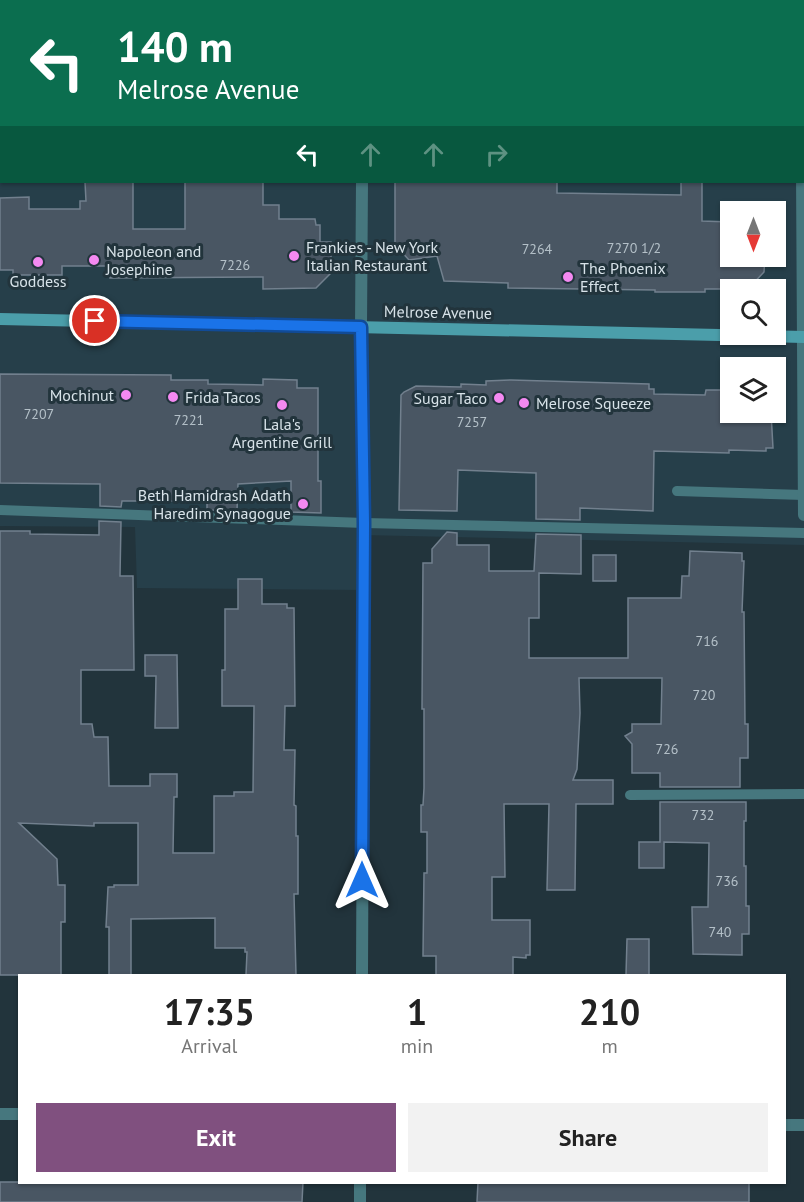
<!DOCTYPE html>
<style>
body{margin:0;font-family:"PT Sans",sans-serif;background:#f2f2f2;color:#222;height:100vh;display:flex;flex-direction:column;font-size:22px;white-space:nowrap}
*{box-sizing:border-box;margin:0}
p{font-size:20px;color:#767676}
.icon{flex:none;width:33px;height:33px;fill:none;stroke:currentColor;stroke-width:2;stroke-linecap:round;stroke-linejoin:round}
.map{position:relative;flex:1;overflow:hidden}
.sheet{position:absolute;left:18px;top:974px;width:768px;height:210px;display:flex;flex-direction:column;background:#fff;border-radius:0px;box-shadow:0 2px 4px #0004}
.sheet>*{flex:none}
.banner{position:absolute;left:0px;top:0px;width:804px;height:183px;box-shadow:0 2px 4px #0004;background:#0b6e4f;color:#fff;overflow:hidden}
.needle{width:39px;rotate:180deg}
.fabs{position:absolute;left:720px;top:201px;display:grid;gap:12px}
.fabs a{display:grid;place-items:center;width:66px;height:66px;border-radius:0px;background:#fff;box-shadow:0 2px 4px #0004;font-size:30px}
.pin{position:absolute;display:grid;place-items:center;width:51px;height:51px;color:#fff;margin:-26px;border:3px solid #fff;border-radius:50%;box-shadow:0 2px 6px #0007}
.me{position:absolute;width:66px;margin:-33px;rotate:0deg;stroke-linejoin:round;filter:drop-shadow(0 0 4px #0008)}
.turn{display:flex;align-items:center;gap:21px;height:126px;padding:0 18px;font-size:27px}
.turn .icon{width:78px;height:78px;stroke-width:2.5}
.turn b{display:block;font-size:42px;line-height:51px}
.lanes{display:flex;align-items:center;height:57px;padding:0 18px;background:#0003;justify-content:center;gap:30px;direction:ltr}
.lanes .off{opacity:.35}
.eta{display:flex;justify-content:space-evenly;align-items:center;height:102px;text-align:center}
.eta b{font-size:36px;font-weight:600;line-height:42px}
.action{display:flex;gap:12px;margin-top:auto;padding:12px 18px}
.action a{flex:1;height:69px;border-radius:0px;background:#80507f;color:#fff;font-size:24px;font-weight:600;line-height:69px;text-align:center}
.action a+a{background:#f2f2f2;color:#222}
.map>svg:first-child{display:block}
</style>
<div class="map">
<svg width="804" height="1202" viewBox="0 0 804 1202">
<rect width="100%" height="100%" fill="#22343c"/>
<path fill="#263f4a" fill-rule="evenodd" d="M 0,130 L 2,182 L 802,182 L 804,150 L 804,545 L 362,535 L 362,590 L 137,588 L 135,527 L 0,526 ZM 730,212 L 776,212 L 776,256 L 730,256 ZM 730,290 L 776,290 L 776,334 L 730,334 ZM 730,368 L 776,368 L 776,412 L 730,412 Z"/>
<path fill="#495663" stroke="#72808e" stroke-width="1.5" d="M 85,182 L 133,182 L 133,229 L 185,229 L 185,182 L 263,182 L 263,205 L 279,205 L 279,219 L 315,219 L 316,225 L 320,225 L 320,242 L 331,242 L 331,273 L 316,288 L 263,289 L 263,277 L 110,278 L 110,266 L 62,266 L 62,275 L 13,275 L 13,270 L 0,270 L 0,198 L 29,197 L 29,209 L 80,209 L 80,201 L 86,201 Z
M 395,182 L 557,182 L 557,193 L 681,195 L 681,182 L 702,182 L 702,221 L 730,222 L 730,256 L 765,256 L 764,272 L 748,289 L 705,289 L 705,292 L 655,292 L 655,290 L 508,288 L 508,283 L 444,281 L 437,256 L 409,260 L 399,249 L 399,246 L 395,246 Z
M 0,374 L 171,375 L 171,380 L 208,380 L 208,384 L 263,385 L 263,379 L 297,380 L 297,388 L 318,388 L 318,481 L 321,481 L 321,513 L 291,512 L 291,481 L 238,484 L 237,511 L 207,510 L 207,501 L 122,501 L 121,507 L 100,506 L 100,484 L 0,483 Z
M 511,380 L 649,384 L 649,389 L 654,389 L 654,394 L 705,395 L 706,390 L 730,390 L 730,412 L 771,412 L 773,448 L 766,448 L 766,451 L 729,450 L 729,453 L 654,451 L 653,511 L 580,508 L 580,520 L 536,519 L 536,473 L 458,470 L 457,511 L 399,510 L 401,395 L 404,392 L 416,386 L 461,387 L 461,384 L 486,385 L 486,381 Z
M 99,521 L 121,522 L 120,576 L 133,576 L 134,670 L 81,670 L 81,724 L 92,724 L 94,737 L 108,737 L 109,786 L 150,786 L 150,774 L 177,774 L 177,797 L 174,797 L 173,853 L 214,853 L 214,796 L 234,796 L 234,792 L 253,792 L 254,706 L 222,706 L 222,670 L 225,670 L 225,609 L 238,609 L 238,579 L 262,579 L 262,604 L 287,604 L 287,608 L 294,608 L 295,706 L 285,706 L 284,750 L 295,750 L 294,805 L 296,806 L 296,836 L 298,836 L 298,894 L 294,894 L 296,975 L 246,975 L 247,952 L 245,952 L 245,948 L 215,948 L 215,918 L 131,919 L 131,975 L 109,975 L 109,927 L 106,927 L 108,887 L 114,887 L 114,885 L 138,885 L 138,823 L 94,823 L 94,826 L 19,823 L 57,859 L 58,885 L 65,885 L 65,922 L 61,922 L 61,975 L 0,975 L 0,531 L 30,531 L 30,534 L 99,535 Z
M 447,532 L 457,533 L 457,545 L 489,545 L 489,571 L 534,571 L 536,534 L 581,535 L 581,574 L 539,573 L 539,618 L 529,618 L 529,658 L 628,658 L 628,598 L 681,598 L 682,576 L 689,576 L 690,551 L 742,553 L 742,561 L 744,561 L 742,612 L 744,612 L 745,724 L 748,724 L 748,758 L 740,758 L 740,787 L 660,787 L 660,773 L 632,773 L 632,744 L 625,736 L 632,732 L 632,724 L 661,724 L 662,678 L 579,678 L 580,713 L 577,769 L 573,780 L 613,780 L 613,804 L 576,804 L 575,890 L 547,890 L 549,804 L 504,804 L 505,877 L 492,877 L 492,920 L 530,920 L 530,955 L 526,955 L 526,958 L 513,957 L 513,975 L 436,975 L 436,956 L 423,956 L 424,873 L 427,873 L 427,832 L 421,832 L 421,805 L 423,805 L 424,788 L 424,709 L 422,709 L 423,563 L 432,563 L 432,549 Z
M 593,555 L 616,555 L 616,581 L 593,581 Z
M 145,655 L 177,655 L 178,728 L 155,728 L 156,676 L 145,676 Z
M 660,802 L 746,802 L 746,821 L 744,821 L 744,866 L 746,866 L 746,906 L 749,906 L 749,934 L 742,934 L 742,955 L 693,954 L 692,907 L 708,907 L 709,843 L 664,842 L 664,868 L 639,868 L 639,842 L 660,842 Z
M 627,939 L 649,939 L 649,975 L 626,975 Z
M 0,1182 L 303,1182 L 302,1202 L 0,1202 Z
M 478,1182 L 749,1182 L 749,1202 L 477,1202 Z"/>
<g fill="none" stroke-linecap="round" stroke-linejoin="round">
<path stroke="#46777e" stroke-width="10" d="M 0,126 L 2,126
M 802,149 L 804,149
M 677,491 L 804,495
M 0,510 L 364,523 L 804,533
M 630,795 L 804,794"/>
<path stroke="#46777e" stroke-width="12" d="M 362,0 L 362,2
M 802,136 L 804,16
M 802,173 L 804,515
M 362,975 L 364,523 L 361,327 L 362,182
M 0,1114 L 20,1114
M 784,1125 L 804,1125
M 360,1202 L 360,1182"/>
<path stroke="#4b9eaa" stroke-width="12" d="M 0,319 L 804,337"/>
</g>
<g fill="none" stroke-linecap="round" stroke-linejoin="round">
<defs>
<path id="route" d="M 95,321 L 361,327 L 364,523 L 362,880"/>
</defs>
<use href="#route" stroke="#114b97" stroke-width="15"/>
<use href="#route" stroke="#1a73e8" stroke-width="10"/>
</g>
<g fill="#f489f1" stroke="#22343c" stroke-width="2">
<circle cx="294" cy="256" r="6"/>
<circle cx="94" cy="260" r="6"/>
<circle cx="38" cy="262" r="6"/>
<circle cx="568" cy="277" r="6"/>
<circle cx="126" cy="395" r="6"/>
<circle cx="173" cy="397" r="6"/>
<circle cx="499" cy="398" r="6"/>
<circle cx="524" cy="403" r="6"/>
<circle cx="282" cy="405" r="6"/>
<circle cx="303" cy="504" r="6"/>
</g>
<g text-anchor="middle" stroke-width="6" stroke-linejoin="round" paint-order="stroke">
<g font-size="14" fill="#b4c0c8">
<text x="634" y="253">7270 1/2</text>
<text x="537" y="254">7264</text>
<text x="235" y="270">7226</text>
<text x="39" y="419">7207</text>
<text x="189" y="425">7221</text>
<text x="472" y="427">7257</text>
<text x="707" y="646">716</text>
<text x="704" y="700">720</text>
<text x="667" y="754">726</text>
<text x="703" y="820">732</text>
<text x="727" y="886">736</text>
<text x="720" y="937">740</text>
</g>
<g font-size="16" fill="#d8e3e9" stroke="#22343c" text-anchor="start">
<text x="306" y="253">Frankies - New York<tspan x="306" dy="18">Italian Restaurant</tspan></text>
<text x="106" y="257">Napoleon and<tspan x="106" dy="18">Josephine</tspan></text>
<text x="580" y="274">The Phoenix<tspan x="580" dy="18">Effect</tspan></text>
<text x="38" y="287" text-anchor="middle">Goddess</text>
<text x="114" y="401" text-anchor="end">Mochinut</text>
<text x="185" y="403">Frida Tacos</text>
<text x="487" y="404" text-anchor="end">Sugar Taco</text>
<text x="536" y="409">Melrose Squeeze</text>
<text x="282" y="430" text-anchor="middle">Lala's<tspan x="282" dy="18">Argentine Grill</tspan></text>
<text x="291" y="501" text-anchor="end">Beth Hamidrash Adath<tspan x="291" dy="18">Haredim Synagogue</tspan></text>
</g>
<g font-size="16" fill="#d8e3e9" stroke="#22343c">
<text transform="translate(438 312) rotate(1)" y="6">Melrose Avenue</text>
</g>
</g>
</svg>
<div class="fabs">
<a><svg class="needle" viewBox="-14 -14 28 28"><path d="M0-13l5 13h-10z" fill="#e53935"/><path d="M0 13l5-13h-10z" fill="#767676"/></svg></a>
<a><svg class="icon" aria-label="search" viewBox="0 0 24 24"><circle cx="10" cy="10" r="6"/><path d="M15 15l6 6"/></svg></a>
<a><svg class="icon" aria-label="layers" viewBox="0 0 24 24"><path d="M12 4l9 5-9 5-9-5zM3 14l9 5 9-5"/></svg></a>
</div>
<div class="pin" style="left:95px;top:321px;background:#d93025"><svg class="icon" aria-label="arrive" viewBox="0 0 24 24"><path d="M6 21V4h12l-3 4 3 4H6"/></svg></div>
<svg class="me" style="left:362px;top:880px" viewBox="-20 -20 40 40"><path d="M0-17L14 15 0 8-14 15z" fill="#1a73e8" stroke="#fff" stroke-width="4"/></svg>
<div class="banner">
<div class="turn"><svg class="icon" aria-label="left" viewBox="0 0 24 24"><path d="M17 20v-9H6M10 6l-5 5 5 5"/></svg><div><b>140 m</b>Melrose Avenue</div></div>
<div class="lanes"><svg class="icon" aria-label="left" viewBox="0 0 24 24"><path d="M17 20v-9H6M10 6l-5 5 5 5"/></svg><svg class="icon off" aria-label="ahead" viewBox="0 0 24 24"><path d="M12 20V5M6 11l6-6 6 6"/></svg><svg class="icon off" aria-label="ahead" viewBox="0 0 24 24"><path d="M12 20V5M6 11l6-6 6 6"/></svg><svg class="icon off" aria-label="right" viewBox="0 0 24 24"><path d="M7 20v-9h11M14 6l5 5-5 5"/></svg></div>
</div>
<section class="sheet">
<div class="eta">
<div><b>17:35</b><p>Arrival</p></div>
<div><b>1</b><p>min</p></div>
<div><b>210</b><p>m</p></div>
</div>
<div class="action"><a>Exit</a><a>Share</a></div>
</section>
</div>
